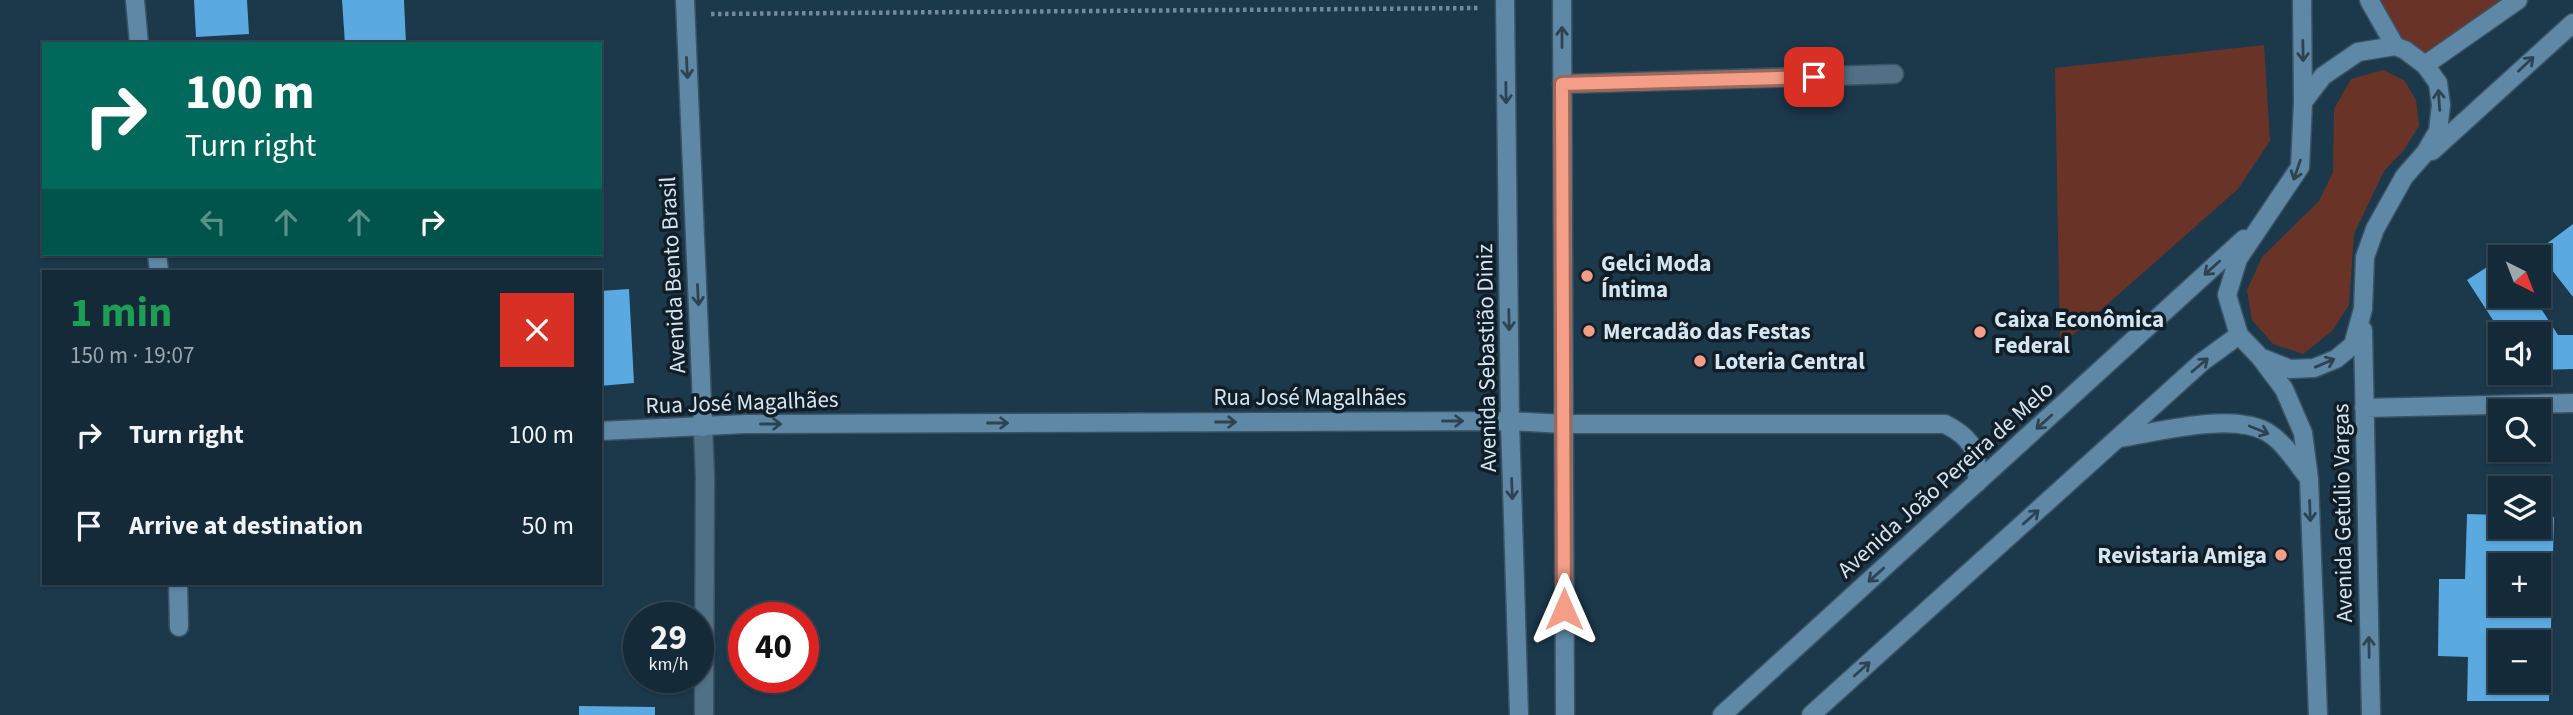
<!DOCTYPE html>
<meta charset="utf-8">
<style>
body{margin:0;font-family:"Source Sans 3",sans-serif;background:#1e3240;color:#f1f3f6;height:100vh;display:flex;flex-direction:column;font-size:26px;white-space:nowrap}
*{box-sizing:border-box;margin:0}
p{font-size:23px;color:#9da7ae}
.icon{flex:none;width:38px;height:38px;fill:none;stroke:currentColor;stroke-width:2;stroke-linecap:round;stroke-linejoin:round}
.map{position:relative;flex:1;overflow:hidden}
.details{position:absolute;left:42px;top:270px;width:560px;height:315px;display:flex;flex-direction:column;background:#152a38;border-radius:0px;box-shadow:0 2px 5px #0004,0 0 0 2px #344653}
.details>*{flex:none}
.guide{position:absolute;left:42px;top:42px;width:560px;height:214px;border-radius:0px;box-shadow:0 2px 5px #0004,0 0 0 2px #344653;background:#00695c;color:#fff;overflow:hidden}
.needle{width:46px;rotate:138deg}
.buttons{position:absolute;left:2488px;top:245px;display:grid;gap:14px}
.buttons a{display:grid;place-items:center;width:63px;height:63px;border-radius:0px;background:#152a38;box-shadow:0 2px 5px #0004,0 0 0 2px #344653;font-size:35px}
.speed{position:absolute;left:623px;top:602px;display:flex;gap:14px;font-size:35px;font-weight:700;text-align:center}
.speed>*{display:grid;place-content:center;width:91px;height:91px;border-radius:50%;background:#152a38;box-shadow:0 2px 5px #0004,0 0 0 2px #344653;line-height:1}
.speed small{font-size:18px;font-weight:400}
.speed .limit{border:10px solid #d22;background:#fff;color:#111}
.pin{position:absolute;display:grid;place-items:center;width:60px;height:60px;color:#fff;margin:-30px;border-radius:14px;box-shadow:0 4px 10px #0006}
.me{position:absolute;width:77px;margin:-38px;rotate:0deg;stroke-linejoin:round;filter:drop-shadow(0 0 5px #0008)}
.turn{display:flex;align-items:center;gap:24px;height:147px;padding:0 28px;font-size:32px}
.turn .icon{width:91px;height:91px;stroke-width:2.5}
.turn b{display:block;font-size:49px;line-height:60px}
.lanes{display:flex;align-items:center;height:66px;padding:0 28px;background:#0003;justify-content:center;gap:35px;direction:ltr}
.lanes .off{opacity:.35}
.round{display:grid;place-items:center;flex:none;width:74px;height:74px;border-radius:0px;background:#1e3240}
.headline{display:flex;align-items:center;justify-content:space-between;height:119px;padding:0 28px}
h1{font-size:42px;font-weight:700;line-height:52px;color:#1e9e55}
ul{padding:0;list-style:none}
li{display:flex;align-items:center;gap:21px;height:91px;padding:0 28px}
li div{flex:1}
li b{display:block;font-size:26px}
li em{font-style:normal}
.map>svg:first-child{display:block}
</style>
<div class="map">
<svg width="2573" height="715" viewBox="0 0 2573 715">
<rect width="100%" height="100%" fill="#1c384b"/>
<path fill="#693427" d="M 2373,0 L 2523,0 L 2427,64 L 2397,45 Z
M 2264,45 L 2270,141 L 2238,189 L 2060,346 L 2055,68 Z
M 2383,70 L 2404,80 L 2416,100 L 2419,126 L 2404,150 L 2384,171 L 2354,234 L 2349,305 L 2332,331 L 2303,354 L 2273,344 L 2252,320 L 2247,290 L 2262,257 L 2319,201 L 2333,172 L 2334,109 L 2351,79 Z"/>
<path fill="#5aa9e0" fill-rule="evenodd" d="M 194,0 L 247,0 L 249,34 L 196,37 Z
M 342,0 L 404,0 L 406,44 L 345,44 Z
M 2573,224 L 2573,297 L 2537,251 Z
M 2501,258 L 2501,296 L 2533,296 L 2558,335 L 2573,335 L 2573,369 L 2539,370 L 2539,334 L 2502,334 L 2467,280 Z
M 629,289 L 634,383 L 600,386 L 600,291 Z
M 2467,514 L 2501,515 L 2501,527 L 2539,527 L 2539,517 L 2554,517 L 2549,701 L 2467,701 L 2468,657 L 2438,656 L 2439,579 L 2465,579 ZM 2501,565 L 2539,565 L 2539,604 L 2501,604 ZM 2501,642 L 2539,642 L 2539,681 L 2501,681 Z
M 579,706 L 655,707 L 655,715 L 579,715 Z"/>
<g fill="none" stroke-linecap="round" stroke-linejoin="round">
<defs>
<path id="lane" d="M 1562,84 L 1894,74"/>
<path id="street" d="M 703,427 L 705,477 L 704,715"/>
<path id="secondary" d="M 135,0 L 139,44
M 685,0 L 703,427
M 1505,0 L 1510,421 L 1519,715
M 1562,0 L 1565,715
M 2302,0 L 2303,102 L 2300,167 L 2238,259 L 2227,295 L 2239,335 L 2260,357 L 2290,369 L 2314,368 L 2336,359 L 2353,345 L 2363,309 L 2365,257 L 2375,229 L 2404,177 L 2425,153 L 2438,131 L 2441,105 L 2438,83 L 2425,65 L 2405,50 L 2395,46 L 2358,52 L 2323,76 L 2303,102
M 2369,0 L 2395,46
M 2425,65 L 2518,0
M 2432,151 L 2573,23
M 157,254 L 159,271
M 2363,330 L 2371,715
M 2260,357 L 2284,389 L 2303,433 L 2309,479 L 2318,715
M 2364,408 L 2573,403
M 600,431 L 745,424 L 1510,421 L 1563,424 L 1945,424 C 1974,439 1978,451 1977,483
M 2119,438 C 2159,432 2231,412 2267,432 C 2284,442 2295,461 2307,476
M 178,583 L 179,627
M 1722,715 L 2244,239
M 1811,715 L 2202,362 L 2239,335"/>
</defs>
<use href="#lane" stroke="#3a5363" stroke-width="21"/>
<use href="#street" stroke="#3a5363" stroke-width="21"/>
<use href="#secondary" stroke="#3a5363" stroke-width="21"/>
<path stroke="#738a9a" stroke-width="4.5" stroke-dasharray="3.5 3.5" stroke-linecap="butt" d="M 711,14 L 1480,8"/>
<use href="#lane" stroke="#527085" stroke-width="18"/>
<use href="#street" stroke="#527085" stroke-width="18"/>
<use href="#secondary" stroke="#5e88a6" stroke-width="18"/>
</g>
<defs><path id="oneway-shaft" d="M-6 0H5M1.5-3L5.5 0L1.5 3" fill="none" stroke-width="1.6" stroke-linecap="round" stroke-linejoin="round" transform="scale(1.75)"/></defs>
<g stroke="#2d4353">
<use href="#oneway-shaft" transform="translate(1562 37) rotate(-90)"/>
<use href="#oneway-shaft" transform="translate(2303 51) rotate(89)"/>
<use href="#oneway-shaft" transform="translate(2526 64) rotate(-43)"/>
<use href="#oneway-shaft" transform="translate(687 68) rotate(87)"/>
<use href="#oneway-shaft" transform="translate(1506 93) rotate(89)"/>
<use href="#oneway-shaft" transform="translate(2439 100) rotate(-94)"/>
<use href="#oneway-shaft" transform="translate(2297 170) rotate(109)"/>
<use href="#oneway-shaft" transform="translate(2212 268) rotate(138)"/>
<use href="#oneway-shaft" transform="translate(698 295) rotate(87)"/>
<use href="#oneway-shaft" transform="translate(1509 320) rotate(89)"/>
<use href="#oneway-shaft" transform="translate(2325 363) rotate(-23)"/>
<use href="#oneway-shaft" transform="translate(2200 365) rotate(-40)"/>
<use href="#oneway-shaft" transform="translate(1453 421)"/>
<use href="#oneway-shaft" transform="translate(1226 422)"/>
<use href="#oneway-shaft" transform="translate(2044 422) rotate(138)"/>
<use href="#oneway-shaft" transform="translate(998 423)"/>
<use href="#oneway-shaft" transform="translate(771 424)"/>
<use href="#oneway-shaft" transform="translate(2259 430) rotate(22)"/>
<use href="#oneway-shaft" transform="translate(1512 489) rotate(88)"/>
<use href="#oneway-shaft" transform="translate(2310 511) rotate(88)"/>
<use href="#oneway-shaft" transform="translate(2031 517) rotate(-42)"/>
<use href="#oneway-shaft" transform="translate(1876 575) rotate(138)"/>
<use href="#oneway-shaft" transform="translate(2369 647) rotate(-91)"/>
<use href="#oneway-shaft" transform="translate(1862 669) rotate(-42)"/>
</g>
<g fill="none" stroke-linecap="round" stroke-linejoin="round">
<defs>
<path id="route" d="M 1564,609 L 1562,84 L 1814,77"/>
</defs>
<use href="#route" stroke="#9f6758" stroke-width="18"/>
<use href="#route" stroke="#f49e88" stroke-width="12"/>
</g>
<g fill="#f49e88" stroke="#121e27" stroke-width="2.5">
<circle cx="1587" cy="276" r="7"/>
<circle cx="1589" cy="331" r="7"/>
<circle cx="1980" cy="332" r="7"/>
<circle cx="1700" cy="361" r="7"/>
<circle cx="2281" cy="555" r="7"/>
</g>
<g text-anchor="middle" stroke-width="7" stroke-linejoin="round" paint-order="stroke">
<g font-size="23" font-weight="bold" fill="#d5e6f2" stroke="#121e27" text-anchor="start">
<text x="1601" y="271">Gelci Moda<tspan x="1601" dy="26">Íntima</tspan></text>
<text x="1994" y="327">Caixa Econômica<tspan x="1994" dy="26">Federal</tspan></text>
<text x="1603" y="339">Mercadão das Festas</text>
<text x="1714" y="369">Loteria Central</text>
<text x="2267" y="563" text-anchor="end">Revistaria Amiga</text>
</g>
<g font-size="23" fill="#d5e6f2" stroke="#121e27">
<text transform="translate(672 275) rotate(-93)" y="8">Avenida Bento Brasil</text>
<text transform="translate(1486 358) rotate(-91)" y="8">Avenida Sebastião Diniz</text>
<text x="1310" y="405">Rua José Magalhães</text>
<text transform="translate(742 402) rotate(-2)" y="8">Rua José Magalhães</text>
<text transform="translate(1945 479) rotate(-42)" y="8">Avenida João Pereira de Melo</text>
<text transform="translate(2342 513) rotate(-91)" y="8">Avenida Getúlio Vargas</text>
</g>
</g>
</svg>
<div class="buttons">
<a><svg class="needle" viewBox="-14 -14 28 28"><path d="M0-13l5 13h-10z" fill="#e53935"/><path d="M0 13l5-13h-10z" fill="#9da7ae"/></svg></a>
<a><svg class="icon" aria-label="sound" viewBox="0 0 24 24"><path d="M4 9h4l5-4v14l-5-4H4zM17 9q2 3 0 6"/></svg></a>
<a><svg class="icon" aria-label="search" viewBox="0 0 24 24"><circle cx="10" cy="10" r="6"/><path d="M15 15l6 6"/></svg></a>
<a><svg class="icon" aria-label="layers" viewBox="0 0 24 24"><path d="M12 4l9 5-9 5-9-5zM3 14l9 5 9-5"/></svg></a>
<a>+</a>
<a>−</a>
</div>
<div class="speed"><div>29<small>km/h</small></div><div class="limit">40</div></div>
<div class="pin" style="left:1814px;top:77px;background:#d93025"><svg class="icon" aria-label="arrive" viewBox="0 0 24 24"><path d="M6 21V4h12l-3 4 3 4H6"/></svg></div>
<svg class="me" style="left:1564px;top:609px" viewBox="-20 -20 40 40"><path d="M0-17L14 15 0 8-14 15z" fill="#f49e88" stroke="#fff" stroke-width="4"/></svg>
<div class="guide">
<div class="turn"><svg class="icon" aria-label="right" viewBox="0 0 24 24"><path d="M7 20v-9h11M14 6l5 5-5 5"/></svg><div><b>100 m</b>Turn right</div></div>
<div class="lanes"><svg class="icon off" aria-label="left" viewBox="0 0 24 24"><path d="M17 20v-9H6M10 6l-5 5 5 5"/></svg><svg class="icon off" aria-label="ahead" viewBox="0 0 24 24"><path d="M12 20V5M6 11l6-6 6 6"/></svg><svg class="icon off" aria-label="ahead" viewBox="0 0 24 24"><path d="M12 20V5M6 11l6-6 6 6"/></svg><svg class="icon" aria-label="right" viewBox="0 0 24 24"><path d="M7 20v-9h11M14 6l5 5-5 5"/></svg></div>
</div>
<section class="details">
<div class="headline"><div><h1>1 min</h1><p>150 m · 19:07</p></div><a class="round" style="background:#d93025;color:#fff"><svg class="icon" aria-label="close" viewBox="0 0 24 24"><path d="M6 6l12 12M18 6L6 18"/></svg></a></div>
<ul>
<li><svg class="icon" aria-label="right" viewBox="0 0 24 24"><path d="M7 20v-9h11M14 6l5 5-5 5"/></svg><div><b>Turn right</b></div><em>100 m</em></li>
<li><svg class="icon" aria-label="arrive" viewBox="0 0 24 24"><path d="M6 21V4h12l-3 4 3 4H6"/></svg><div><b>Arrive at destination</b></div><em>50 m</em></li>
</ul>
</section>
</div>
